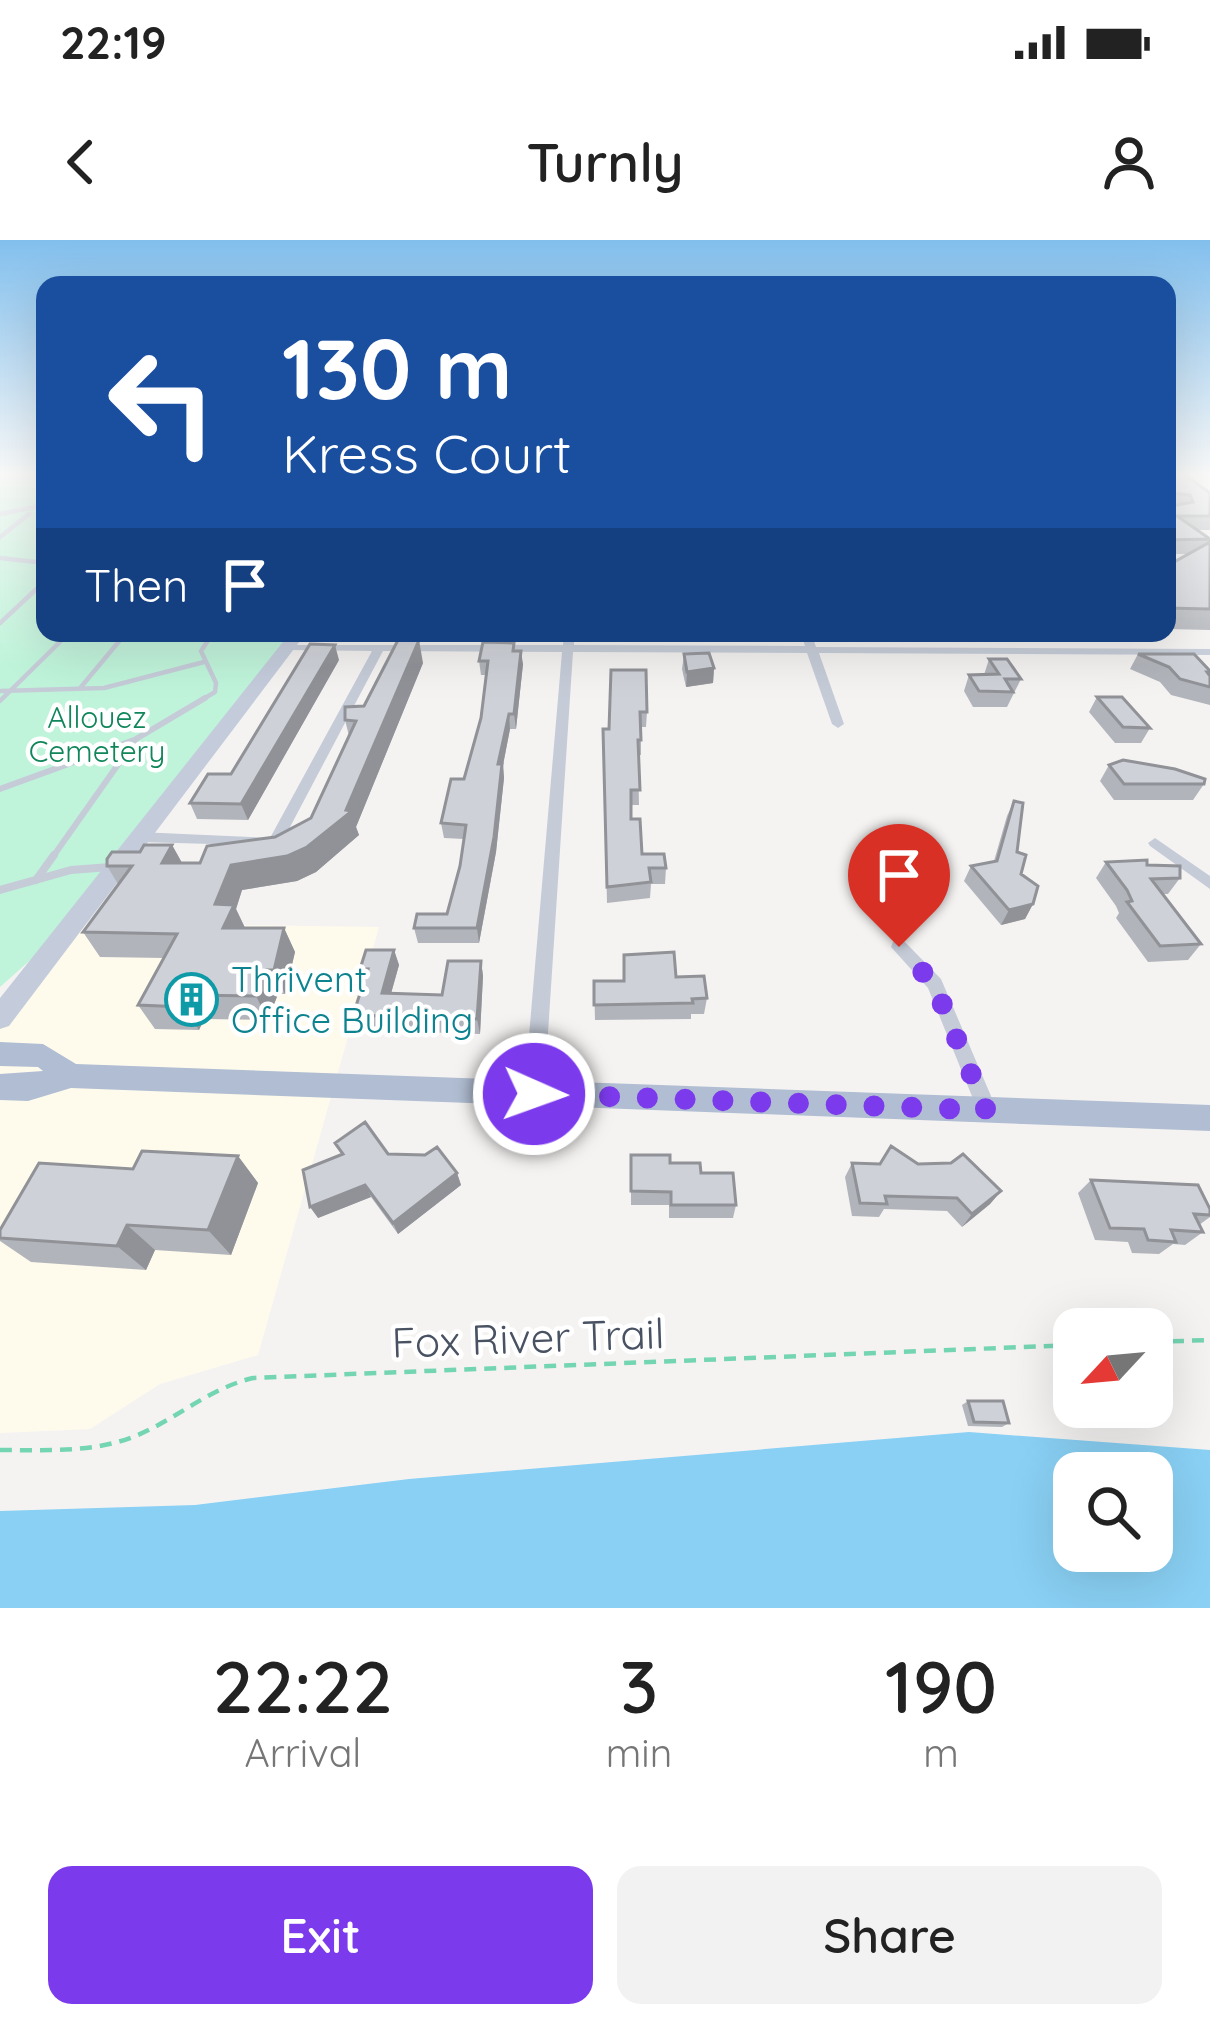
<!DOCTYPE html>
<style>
body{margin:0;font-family:Quicksand,sans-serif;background:#f2f2f2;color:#222;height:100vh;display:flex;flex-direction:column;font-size:45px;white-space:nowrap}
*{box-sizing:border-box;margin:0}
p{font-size:39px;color:#767676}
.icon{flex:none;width:66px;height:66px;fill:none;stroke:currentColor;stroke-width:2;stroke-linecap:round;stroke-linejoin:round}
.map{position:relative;height:1368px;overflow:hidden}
.side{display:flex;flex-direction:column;background:#fff;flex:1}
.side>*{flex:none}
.top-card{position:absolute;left:36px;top:36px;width:1140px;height:366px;border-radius:24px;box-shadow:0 12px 48px #0002;background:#1a4fa0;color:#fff;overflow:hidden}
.needle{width:78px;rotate:244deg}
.fabs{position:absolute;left:1053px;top:1068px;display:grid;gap:24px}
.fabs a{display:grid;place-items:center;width:120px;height:120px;border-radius:24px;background:#fff;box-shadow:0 12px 48px #0002;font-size:60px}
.pin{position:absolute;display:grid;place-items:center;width:102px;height:102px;color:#fff;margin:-123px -51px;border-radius:50% 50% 50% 0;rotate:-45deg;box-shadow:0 0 12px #0007}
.pin .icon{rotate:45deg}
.me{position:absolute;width:132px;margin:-66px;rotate:92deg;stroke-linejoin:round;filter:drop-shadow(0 0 9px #0008)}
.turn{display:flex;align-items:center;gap:42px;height:252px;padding:0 48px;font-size:54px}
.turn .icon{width:156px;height:156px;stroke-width:2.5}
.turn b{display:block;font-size:84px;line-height:102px}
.then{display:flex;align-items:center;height:114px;padding:0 48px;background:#0003;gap:24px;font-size:45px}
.eta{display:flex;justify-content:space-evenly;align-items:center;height:204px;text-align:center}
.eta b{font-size:72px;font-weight:600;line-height:84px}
.button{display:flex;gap:24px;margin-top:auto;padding:24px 48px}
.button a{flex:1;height:138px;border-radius:24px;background:#7c3aed;color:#fff;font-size:48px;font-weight:600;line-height:138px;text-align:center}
.button a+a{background:#f2f2f2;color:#222}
.status{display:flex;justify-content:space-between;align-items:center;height:84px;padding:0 60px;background:#fff;direction:ltr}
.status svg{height:33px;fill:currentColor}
header{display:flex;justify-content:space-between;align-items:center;height:156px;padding:0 48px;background:#fff;font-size:54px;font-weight:600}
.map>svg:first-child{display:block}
</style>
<div class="status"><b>22:19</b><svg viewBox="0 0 49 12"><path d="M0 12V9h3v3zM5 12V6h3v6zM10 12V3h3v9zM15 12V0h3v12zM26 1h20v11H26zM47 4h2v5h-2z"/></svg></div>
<header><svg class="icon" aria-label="back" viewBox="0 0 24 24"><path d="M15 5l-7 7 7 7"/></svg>Turnly<svg class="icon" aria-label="person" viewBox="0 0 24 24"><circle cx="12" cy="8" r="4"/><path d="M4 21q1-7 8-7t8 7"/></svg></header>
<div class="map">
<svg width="1210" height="1368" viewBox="0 0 1210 1368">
<rect width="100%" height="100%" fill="#f5f3f2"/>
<path fill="#fefbed" d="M 72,683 L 379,687 L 258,1115 L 160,1144 L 90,1189 L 0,1193 L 0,778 Z"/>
<path fill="#bff4da" d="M 0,235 L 45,235 L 45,393 L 298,393 L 72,683 L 0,747 Z"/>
<path fill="#89d0f4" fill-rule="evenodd" d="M 969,1192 L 1210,1210 L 1210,1368 L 0,1368 L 0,1271 L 195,1265 L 409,1239 ZM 1074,1233 L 1152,1233 L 1152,1311 L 1074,1311 Z"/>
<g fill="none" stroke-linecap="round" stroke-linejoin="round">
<path stroke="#74d5b2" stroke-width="4.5" stroke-dasharray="12 8" stroke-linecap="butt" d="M 1152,1102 L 1210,1100
M 0,1210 C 44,1210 91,1213 133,1197 C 176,1180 207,1149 253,1138 L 1074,1105"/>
<path stroke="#c5ccd8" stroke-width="4.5" d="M 0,235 L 45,237
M 0,274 L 45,265
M 0,297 L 29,274
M 0,318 L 45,323
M 0,383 L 45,341
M 81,447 L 126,393
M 0,451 L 104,448 L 204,422
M 0,461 L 69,393
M 200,461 L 215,452 L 216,443 L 201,411 L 213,393"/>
<path stroke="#c5ccd8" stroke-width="6" d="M 0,549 L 134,500
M 52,618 L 136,499 L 205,458"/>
<path stroke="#c5ccd8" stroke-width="8" d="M 36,640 L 54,615
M 0,650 L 71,630 L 110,627"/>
<path fill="#c5ccd8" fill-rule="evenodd" d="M 564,393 L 574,393 L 574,405 L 805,406 L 801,393 L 811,393 L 816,407 L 1210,409 L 1210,415 L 819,413 L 844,484 L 838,488 L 832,484 L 807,413 L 573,412 L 544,854 L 541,860 L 534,863 L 527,860 L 524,854 L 562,412 L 383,411 L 280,606 L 139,602 L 132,597 L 139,592 L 270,598 L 372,411 L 287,410 L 283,409 L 283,405 L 563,405 Z
M 1155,598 L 1210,636 L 1210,649 L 1150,606 L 1148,603 Z
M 899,701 L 905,702 L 941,739 L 997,870 L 994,876 L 987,879 L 980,876 L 928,748 L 891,707 L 893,702 Z"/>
<path fill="#c4ccdc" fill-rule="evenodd" d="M 290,393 L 306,393 L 9,786 L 0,789 L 0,758 Z"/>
<path fill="#b0bdd2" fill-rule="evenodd" d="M 0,802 L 43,804 L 76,824 L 1210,865 L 1210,891 L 71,848 L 28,861 L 0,860 L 0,834 L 43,831 L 38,827 L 0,826 Z"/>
</g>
<path fill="#b1b4ba" d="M 1167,235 L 1210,253 L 1210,290 L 1198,290 L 1210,298 L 1210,390 L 1167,389 L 1167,326 L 1189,314 L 1167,314 Z
M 487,393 L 528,393 L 519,394 L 518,400 L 488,400 Z
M 515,411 L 523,424 L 516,489 L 510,489 L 503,525 L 504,538 L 496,612 L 479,703 L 418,703 L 414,688 L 447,674 L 460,626 L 464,599 L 444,598 L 441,583 L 464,539 L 481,478 L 486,435 L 481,435 L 479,421 Z
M 684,414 L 714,428 L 713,443 L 686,447 L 682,429 Z
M 1138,414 L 1210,431 L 1210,465 L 1171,455 L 1160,442 L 1130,429 Z
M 989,419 L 1021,439 L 1007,467 L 973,467 L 964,451 L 969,435 L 984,435 Z
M 339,420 L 248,580 L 197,579 L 190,563 L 231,534 Z
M 423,423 L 356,587 L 359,595 L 316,632 L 297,641 L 242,650 L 236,669 L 245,688 L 284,688 L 295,712 L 285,754 L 278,754 L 268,780 L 204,779 L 199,790 L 155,789 L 138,765 L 164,718 L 100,717 L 83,692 L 118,644 L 107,626 L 140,612 L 172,605 L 182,623 L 200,623 L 275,597 L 311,578 L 349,496 L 345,480 Z
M 611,430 L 647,472 L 646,487 L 641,487 L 641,515 L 638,515 L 639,565 L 631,565 L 631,579 L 642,614 L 666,628 L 665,644 L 651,644 L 650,658 L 607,663 L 603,489 L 609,489 Z
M 1097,457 L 1150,488 L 1141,503 L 1115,503 L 1089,472 Z
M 1109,525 L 1204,544 L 1193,560 L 1114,560 L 1100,541 Z
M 1014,561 L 1017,612 L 1021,634 L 1033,664 L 1025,679 L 1001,685 L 964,641 L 971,626 L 994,621 L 1007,576 Z
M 1106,622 L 1147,625 L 1180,638 L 1168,654 L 1162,654 L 1201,704 L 1188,720 L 1148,722 L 1116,678 L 1119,673 L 1116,666 L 1096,638 Z
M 394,710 L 399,725 L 391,753 L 442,755 L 481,721 L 483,736 L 480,794 L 359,790 L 353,775 L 364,741 L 360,729 Z
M 676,737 L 707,758 L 704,774 L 691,774 L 691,779 L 595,780 L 594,741 L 623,741 Z
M 335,903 L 388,914 L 457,933 L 461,945 L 398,994 L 371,957 L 318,978 L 342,915 Z
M 631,915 L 670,923 L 701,933 L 736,965 L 733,978 L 669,978 L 669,965 L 631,965 Z
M 238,916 L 258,943 L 231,1015 L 155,1010 L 146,1030 L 31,1022 L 0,1001 L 0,990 Z
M 852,923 L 918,924 L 1001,951 L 990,964 L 962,987 L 947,971 L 884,969 L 879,977 L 852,976 L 845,937 Z
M 1091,940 L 1210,969 L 1210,977 L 1199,985 L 1203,992 L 1185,1005 L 1173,1004 L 1159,1014 L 1132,1013 L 1128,1002 L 1095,1000 L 1078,953 Z
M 968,1161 L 1009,1183 L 1002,1187 L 968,1186 L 962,1165 Z"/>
<path fill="#909297" d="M 419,400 L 423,423 L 356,587 L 359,595 L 316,632 L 297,641 L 242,650 L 236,669 L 246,690 L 223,688 L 215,664 L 231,625 L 346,570 Z
M 335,405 L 339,420 L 248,580 L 241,564 Z
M 521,411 L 523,424 L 516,489 L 514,474 Z
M 714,428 L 713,443 L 686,447 L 687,432 Z
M 509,474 L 510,489 L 503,525 L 504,538 L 496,612 L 479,703 L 477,688 L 498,524 Z
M 172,605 L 186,630 L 162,623 Z
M 1033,664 L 1025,679 L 1001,685 L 1009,670 Z
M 284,688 L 295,712 L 285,754 L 274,730 Z
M 394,710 L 399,725 L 387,768 L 382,753 Z
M 481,721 L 483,736 L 480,794 L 477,779 Z
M 266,730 L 278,754 L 268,780 L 256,756 Z
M 189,755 L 204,779 L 199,790 L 184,767 Z
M 238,916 L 258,943 L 231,1015 L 208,990 Z
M 457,933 L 461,945 L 398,994 L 393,983 Z
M 365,945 L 371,957 L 318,978 L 310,967 Z
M 1001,951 L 990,964 L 962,987 L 972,974 Z
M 127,985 L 155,1010 L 146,1030 L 117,1006 Z"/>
<path fill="#ced1d8" stroke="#909297" stroke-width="3" fill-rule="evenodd" d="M 1167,235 L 1185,235 L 1210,253 L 1210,276 L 1177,276 L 1210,299 L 1167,300 ZM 1171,253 L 1190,255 L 1193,262 L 1171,266 Z
M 1210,302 L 1210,369 L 1167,368 L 1167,326 Z
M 398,400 L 419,400 L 346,570 L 352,571 L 307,607 L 287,616 L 231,625 L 215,664 L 234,665 L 223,688 L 284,688 L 274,730 L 266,730 L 256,756 L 189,755 L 184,767 L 138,765 L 177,694 L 83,692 L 132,626 L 107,626 L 107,619 L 112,612 L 140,612 L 144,605 L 172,605 L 162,623 L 200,623 L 207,606 L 275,597 L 311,578 L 356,481 L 345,480 L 345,467 L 364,466 Z
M 483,402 L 514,403 L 513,411 L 521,411 L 514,474 L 509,474 L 498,524 L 502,524 L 494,597 L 477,688 L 414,688 L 417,674 L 447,674 L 460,626 L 466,585 L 441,583 L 451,539 L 464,539 L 481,478 L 488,421 L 479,421 Z
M 310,404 L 335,405 L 241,564 L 190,563 L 208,534 L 231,534 Z
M 709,413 L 714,428 L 687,432 L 684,414 Z
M 1138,414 L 1194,414 L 1210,431 L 1210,432 L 1207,432 L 1210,436 L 1210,447 L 1180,439 L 1169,427 Z
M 989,419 L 1007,419 L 1021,439 L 1005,439 L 1013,452 L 979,451 L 969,435 L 999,434 Z
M 611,430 L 646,430 L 647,472 L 640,472 L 641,500 L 638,500 L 640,550 L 631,550 L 631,579 L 640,579 L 642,614 L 664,614 L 666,628 L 649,628 L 651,642 L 607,647 L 603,489 L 609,489 Z
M 1097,457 L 1122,457 L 1150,488 L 1123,487 Z
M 1123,520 L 1175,529 L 1205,539 L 1204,544 L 1124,544 L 1109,525 Z
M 1014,561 L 1023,563 L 1017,612 L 1026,615 L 1021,634 L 1038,646 L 1033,664 L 1009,670 L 971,626 L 997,621 Z
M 1147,620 L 1147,625 L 1180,626 L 1180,638 L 1151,639 L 1201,704 L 1160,706 L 1127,662 L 1132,661 L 1127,650 L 1106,622 Z
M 366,710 L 394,710 L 382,753 L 442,755 L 448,721 L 481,721 L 477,779 L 353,775 L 368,729 L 360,729 Z
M 674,712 L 676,737 L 704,736 L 707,758 L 692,759 L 693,763 L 594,765 L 594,741 L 624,741 L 624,715 Z
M 365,882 L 388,914 L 425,915 L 437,907 L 457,933 L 393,983 L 365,945 L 310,967 L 303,930 L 343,914 L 335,903 Z
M 891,906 L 918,924 L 951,923 L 963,914 L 1001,951 L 972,974 L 957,958 L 885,956 L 887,964 L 860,963 L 852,923 L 880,924 Z
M 142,911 L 238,916 L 208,990 L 127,985 L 117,1006 L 0,998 L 0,990 L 39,923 L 133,929 Z
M 631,915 L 670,915 L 670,923 L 700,923 L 701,933 L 733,933 L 736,965 L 671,965 L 671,952 L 631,951 Z
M 1091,940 L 1198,945 L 1210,969 L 1210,975 L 1194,974 L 1203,992 L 1171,990 L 1176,1002 L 1148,1000 L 1144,989 L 1110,988 Z
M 968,1161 L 1003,1161 L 1009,1183 L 974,1182 Z"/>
<linearGradient id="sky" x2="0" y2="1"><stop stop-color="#82bfed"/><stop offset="0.55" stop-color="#fafaf9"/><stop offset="1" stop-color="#fafaf9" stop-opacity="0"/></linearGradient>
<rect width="1210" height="427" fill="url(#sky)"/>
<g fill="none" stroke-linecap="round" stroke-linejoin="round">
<path stroke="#7c3aed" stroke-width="21" stroke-dasharray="0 37.8" d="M 534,854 L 986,870 L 934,744 L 899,707"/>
</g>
<defs>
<symbol id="building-ring" viewBox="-11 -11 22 22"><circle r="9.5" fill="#fff" stroke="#0f9aa8" stroke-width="1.5"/><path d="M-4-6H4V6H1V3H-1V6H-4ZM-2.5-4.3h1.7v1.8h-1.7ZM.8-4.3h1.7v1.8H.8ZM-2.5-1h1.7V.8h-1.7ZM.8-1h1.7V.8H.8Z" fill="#0f9aa8"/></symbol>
</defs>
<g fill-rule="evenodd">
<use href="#building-ring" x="162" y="730" width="59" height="59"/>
</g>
<g text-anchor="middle" stroke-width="9" stroke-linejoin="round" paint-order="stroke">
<g font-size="30" fill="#10865a" stroke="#fff">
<text x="97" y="488">Allouez<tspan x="97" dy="34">Cemetery</tspan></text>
</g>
<g font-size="36" fill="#0d838f" stroke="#fff" text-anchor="start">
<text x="231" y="752">Thrivent<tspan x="231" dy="41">Office Building</tspan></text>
</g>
<g font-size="42" fill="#485262" stroke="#fff">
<text transform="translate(528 1098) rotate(-2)" y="15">Fox River Trail</text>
</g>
</g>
</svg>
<div class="fabs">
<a><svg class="needle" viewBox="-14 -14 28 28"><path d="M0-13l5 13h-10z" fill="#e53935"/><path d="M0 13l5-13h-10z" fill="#767676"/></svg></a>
<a><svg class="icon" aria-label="search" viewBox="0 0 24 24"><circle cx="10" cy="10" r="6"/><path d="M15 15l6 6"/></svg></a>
</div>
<div class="pin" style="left:899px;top:707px;background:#d93025"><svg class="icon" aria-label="arrive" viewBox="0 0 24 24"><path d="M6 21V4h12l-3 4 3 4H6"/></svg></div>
<svg class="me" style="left:534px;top:854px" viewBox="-20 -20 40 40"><circle r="17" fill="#7c3aed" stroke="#fff" stroke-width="3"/><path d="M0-11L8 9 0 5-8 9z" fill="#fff"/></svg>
<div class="top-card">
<div class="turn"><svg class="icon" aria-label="left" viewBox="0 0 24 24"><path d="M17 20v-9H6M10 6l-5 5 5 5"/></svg><div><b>130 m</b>Kress Court</div></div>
<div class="then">Then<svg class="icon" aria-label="arrive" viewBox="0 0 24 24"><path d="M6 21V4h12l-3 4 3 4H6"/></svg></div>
</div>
</div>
<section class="side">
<div class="eta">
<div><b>22:22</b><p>Arrival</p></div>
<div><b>3</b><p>min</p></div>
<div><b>190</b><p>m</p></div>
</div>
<div class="button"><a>Exit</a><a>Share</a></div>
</section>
